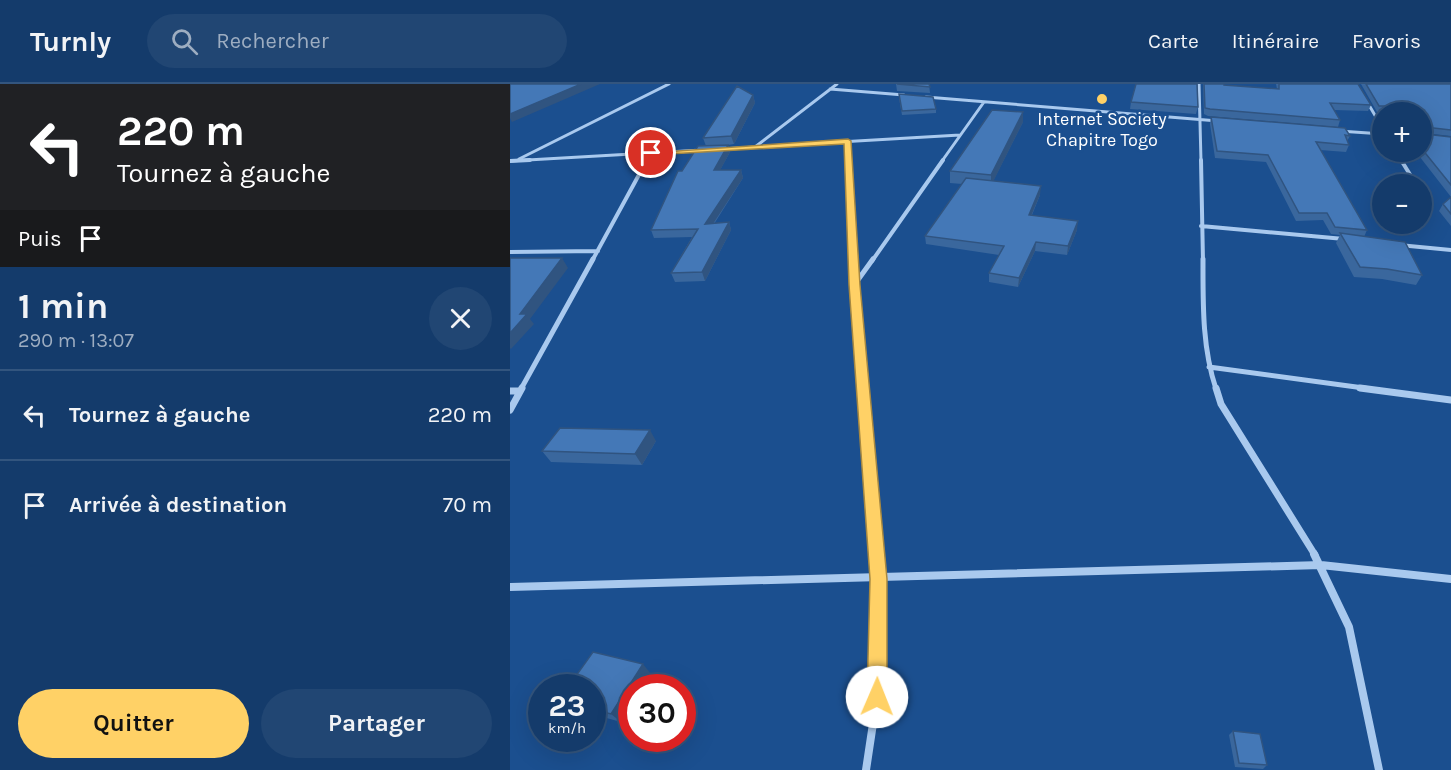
<!DOCTYPE html>
<html lang="fr">
<meta charset="utf-8">
<style>
body{margin:0;font-family:Karla,sans-serif;background:#214673;color:#f1f3f6;height:100vh;display:flex;flex-direction:column;font-size:22px;white-space:nowrap}
*{box-sizing:border-box;margin:0}
p{font-size:20px;color:#9dadc1}
.icon{flex:none;width:33px;height:33px;fill:none;stroke:currentColor;stroke-width:2;stroke-linecap:round;stroke-linejoin:round}
.map{position:relative;flex:1;overflow:hidden}
.side{display:flex;flex-direction:column;background:#143b6b;width:510px}
.side>*{flex:none}
.banner{background:#202124;color:#fff;overflow:hidden}
.buttons{position:absolute;left:862px;top:18px;display:grid;gap:12px}
.buttons a{display:grid;place-items:center;width:60px;height:60px;border-radius:50%;background:#143b6b;box-shadow:0 6px 24px #0002,0 0 0 2px #33557e;font-size:30px}
.speed{position:absolute;left:18px;top:590px;display:flex;gap:12px;font-size:30px;font-weight:700;text-align:center}
.speed>*{display:grid;place-content:center;width:78px;height:78px;border-radius:50%;background:#143b6b;box-shadow:0 6px 24px #0002,0 0 0 2px #33557e;line-height:1}
.speed small{font-size:15px;font-weight:400}
.speed .limit{border:9px solid #d22;background:#fff;color:#111}
.pin{position:absolute;display:grid;place-items:center;width:51px;height:51px;color:#fff;margin:-26px;border:3px solid #fff;border-radius:50%;box-shadow:0 2px 6px #0007}
.me{position:absolute;width:66px;margin:-33px;rotate:1deg;stroke-linejoin:round;filter:drop-shadow(0 0 4px #0008)}
.turn{display:flex;align-items:center;gap:21px;height:126px;padding:0 18px;font-size:27px}
.turn .icon{width:78px;height:78px;stroke-width:2.5}
.turn b{display:block;font-size:42px;line-height:51px}
.then{display:flex;align-items:center;height:57px;padding:0 18px;background:#0003;gap:12px;font-size:22px}
.round{display:grid;place-items:center;flex:none;width:63px;height:63px;border-radius:32px;background:#214673}
.summary{display:flex;align-items:center;justify-content:space-between;height:102px;padding:0 18px}
h1{font-size:36px;font-weight:700;line-height:45px}
.button{display:flex;gap:12px;margin-top:auto;padding:12px 18px}
.button a{flex:1;height:69px;border-radius:36px;background:#ffd166;color:#111;font-size:24px;font-weight:700;line-height:69px;text-align:center}
.button a+a{background:#214673;color:#f1f3f6}
ul{padding:0;list-style:none}
li{display:flex;align-items:center;gap:18px;height:90px;padding:0 18px;border-top:2px solid #33557e}
li div{flex:1}
li b{display:block;font-size:22px}
li em{font-style:normal}
header{display:flex;align-items:center;gap:36px;box-sizing:border-box;height:84px;padding:0 30px;background:#143b6b;border-bottom:2px solid #33557e}
header strong{font-size:28px}
nav{display:flex;gap:33px;margin-inline-start:auto;font-size:21px}
.search{width:420px;height:54px;background:#214673;display:flex;align-items:center;gap:15px;box-sizing:border-box;padding:0 21px;border-radius:33px;color:#9dadc1;font-size:22px}
main{display:flex;flex:1;min-height:0}
.map>svg:first-child{display:block}
</style>
<header>
<strong>Turnly</strong>
<div class="search"><svg class="icon" aria-label="search" viewBox="0 0 24 24"><circle cx="10" cy="10" r="6"/><path d="M15 15l6 6"/></svg>Rechercher</div>
<nav><a>Carte</a><a>Itinéraire</a><a>Favoris</a></nav>
</header>
<main>
<section class="side">
<div class="banner">
<div class="turn"><svg class="icon" aria-label="left" viewBox="0 0 24 24"><path d="M17 20v-9H6M10 6l-5 5 5 5"/></svg><div><b>220 m</b>Tournez à gauche</div></div>
<div class="then">Puis<svg class="icon" aria-label="arrive" viewBox="0 0 24 24"><path d="M6 21V4h12l-3 4 3 4H6"/></svg></div>
</div>
<div class="summary"><div><h1>1 min</h1><p>290 m · 13:07</p></div><a class="round"><svg class="icon" aria-label="close" viewBox="0 0 24 24"><path d="M6 6l12 12M18 6L6 18"/></svg></a></div>
<ul>
<li><svg class="icon" aria-label="left" viewBox="0 0 24 24"><path d="M17 20v-9H6M10 6l-5 5 5 5"/></svg><div><b>Tournez à gauche</b></div><em>220 m</em></li>
<li><svg class="icon" aria-label="arrive" viewBox="0 0 24 24"><path d="M6 21V4h12l-3 4 3 4H6"/></svg><div><b>Arrivée à destination</b></div><em>70 m</em></li>
</ul>
<div class="button"><a>Quitter</a><a>Partager</a></div>
</section>
<div class="map">
<svg width="941" height="686" viewBox="0 0 941 686">
<rect width="100%" height="100%" fill="#1b4f8f"/>
<g fill="none" stroke-linecap="round" stroke-linejoin="round">
<path stroke="#a9c9ee" stroke-width="3" d="M 689,0 L 691,77
M 320,5 L 394,11
M 416,13 L 708,37
M 856,16 L 873,45
M 829,47 L 873,50
M 338,58 L 339,77
M 245,63 L 327,0
M 211,65 L 450,51
M 886,68 L 892,77
M 9,75 L 159,0
M 0,77 L 192,66
M 136,77 L 141,69
M 432,77 L 474,18"/>
<path stroke="#a9c9ee" stroke-width="4" d="M 339,76 L 343,177
M 691,76 L 693,177
M 891,76 L 904,97
M 0,77 L 20,76
M 691,142 L 834,155
M 889,161 L 941,166
M 0,168 L 88,167
M 82,177 L 137,76
M 362,177 L 433,76"/>
<path stroke="#a9c9ee" stroke-width="5" d="M 343,175 L 352,305
M 693,175 C 693,219 692,263 706,305
M 345,200 L 363,175
M 699,283 L 861,305
M 11,305 L 83,175"/>
<path stroke="#a9c9ee" stroke-width="7" d="M 352,304 L 366,471
M 706,304 L 711,320 L 805,471
M 850,304 L 941,316
M 0,307 L 10,307
M 0,326 L 12,304"/>
<path stroke="#a9c9ee" stroke-width="8" d="M 804,470 L 839,543 L 869,686
M 0,503 L 811,481 L 941,495
M 356,686 L 367,613 L 366,470"/>
</g>
<path fill="#3a679d" d="M 386,0 L 419,0 L 420,9 L 387,7 Z
M 693,0 L 714,0 L 714,1 L 767,5 L 766,0 L 848,0 L 861,21 L 858,27 L 824,26 L 830,36 L 828,43 L 698,32 L 694,30 Z
M 851,0 L 941,0 L 941,52 L 914,49 L 915,50 L 941,53 L 941,113 L 906,68 L 912,68 L 912,28 L 867,28 Z
M 243,11 L 245,19 L 224,60 L 218,61 L 220,68 L 210,86 L 231,86 L 233,94 L 204,140 L 219,138 L 221,146 L 195,197 L 165,198 L 161,189 L 182,153 L 144,154 L 141,146 L 196,62 L 193,54 Z
M 389,14 L 426,25 L 426,29 L 392,31 Z
M 621,18 L 688,23 L 686,30 L 620,25 Z
M 701,33 L 840,52 L 837,57 L 839,61 L 836,68 L 810,66 L 857,146 L 854,153 L 912,191 L 906,201 L 872,195 L 844,193 L 826,159 L 830,151 L 821,150 L 813,136 L 786,137 L 756,78 L 705,74 L 700,40 Z
M 513,38 L 483,97 L 530,111 L 522,131 L 567,146 L 557,171 L 525,167 L 508,203 L 479,198 L 479,189 L 489,171 L 416,160 L 415,152 L 452,100 L 440,99 L 440,87 Z
M 941,113 L 941,142 L 929,127 L 933,120 Z
M 146,357 L 132,381 L 41,378 L 32,367 Z
M 141,590 L 133,603 L 122,603 L 122,621 L 111,638 L 82,630 L 82,603 Z
M 723,647 L 757,681 L 753,685 L 725,683 L 719,651 Z"/>
<path fill="#305480" d="M 71,0 L 90,0 L 2,38 L 0,34 L 0,30 Z
M 243,11 L 245,19 L 224,60 L 221,52 Z
M 513,28 L 513,38 L 481,102 L 481,91 Z
M 218,61 L 220,68 L 206,94 L 204,86 Z
M 231,86 L 233,94 L 197,149 L 195,140 Z
M 531,102 L 530,111 L 518,139 L 519,131 Z
M 568,137 L 567,146 L 557,171 L 558,162 Z
M 219,138 L 221,146 L 195,197 L 192,188 Z
M 526,158 L 525,167 L 508,203 L 509,194 Z
M 52,174 L 58,184 L 20,235 L 24,240 L 1,265 L 0,264 L 0,249 L 10,230 Z
M 140,346 L 146,357 L 132,381 L 125,370 Z
M 133,580 L 141,590 L 133,603 L 122,603 L 122,621 L 111,638 L 101,630 Z"/>
<path fill="#4478b7" stroke="#305480" stroke-width="1.5" d="M 0,0 L 71,0 L 0,30 Z
M 387,0 L 419,0 L 420,3 Z
M 626,0 L 687,0 L 688,23 L 621,18 Z
M 694,0 L 714,0 L 714,1 L 769,5 L 769,0 L 848,0 L 861,21 L 820,19 L 830,36 L 700,25 L 695,24 Z
M 856,0 L 941,0 L 941,46 L 915,43 L 912,46 L 912,28 L 882,28 L 877,22 L 869,22 Z
M 227,2 L 243,11 L 221,52 L 193,54 Z
M 389,10 L 423,13 L 426,25 L 392,27 Z
M 482,26 L 513,28 L 481,91 L 440,87 Z
M 701,33 L 835,44 L 840,52 L 835,51 L 839,61 L 806,58 L 857,146 L 825,143 L 817,129 L 789,129 L 758,71 L 707,67 Z
M 912,48 L 915,50 L 941,53 L 941,101 L 912,65 Z
M 218,61 L 204,86 L 231,86 L 195,140 L 219,138 L 192,188 L 161,189 L 188,145 L 141,146 L 168,87 L 172,87 L 188,62 Z
M 456,94 L 531,102 L 519,131 L 568,137 L 558,162 L 526,158 L 509,194 L 479,189 L 494,162 L 415,152 Z
M 941,113 L 941,130 L 933,120 Z
M 830,149 L 895,158 L 912,191 L 877,185 L 850,183 Z
M 0,174 L 52,174 L 10,230 L 17,230 L 0,249 Z
M 50,344 L 140,346 L 125,370 L 32,367 Z
M 83,568 L 133,580 L 101,630 L 82,625 L 82,603 L 58,603 Z
M 723,647 L 750,650 L 757,681 L 729,679 Z"/>
<path fill="#ffd166" stroke="#a68842" stroke-width="1.5" d="M 338,55 L 341,57 L 350,201 L 377,495 L 377,613 L 374,620 L 367,623 L 360,620 L 357,613 L 360,495 L 339,201 L 334,60 L 141,71 L 138,69 Z"/>
<circle fill="#ffd166" stroke="#1b4f8f" stroke-width="2" cx="592" cy="15" r="6"/>
<g text-anchor="middle" stroke-width="5" stroke-linejoin="round" paint-order="stroke">
<g font-size="18" fill="#fff" stroke="#1b4f8f">
<text x="592" y="41">Internet Society<tspan x="592" dy="21">Chapitre Togo</tspan></text>
</g>
</g>
</svg>
<div class="buttons">
<a>+</a>
<a>−</a>
</div>
<div class="speed"><div>23<small>km/h</small></div><div class="limit">30</div></div>
<div class="pin" style="left:141px;top:69px;background:#d93025"><svg class="icon" aria-label="arrive" viewBox="0 0 24 24"><path d="M6 21V4h12l-3 4 3 4H6"/></svg></div>
<svg class="me" style="left:367px;top:613px" viewBox="-20 -20 40 40"><circle r="19" fill="#fff"/><path d="M0-13L10 11 0 6-10 11z" fill="#ffd166"/></svg>
</div>
</main>
